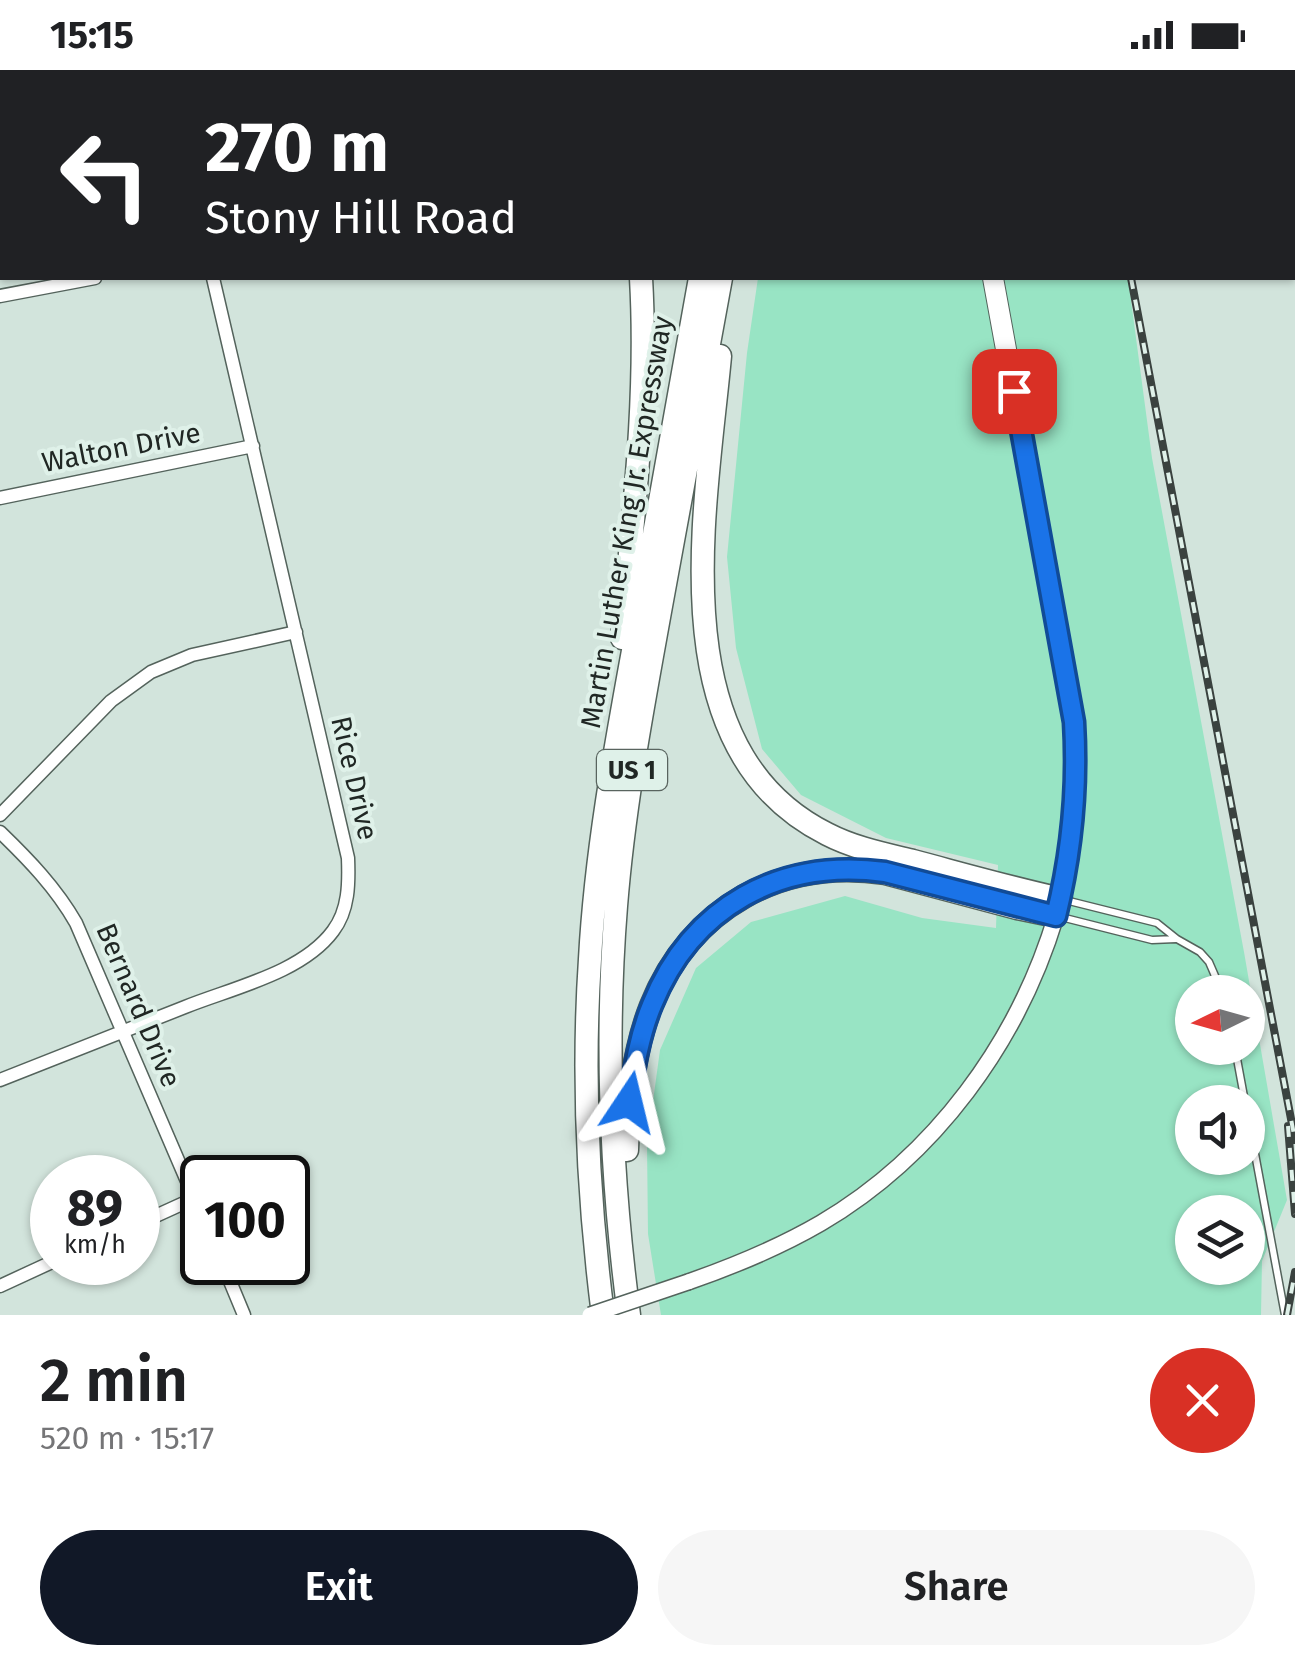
<!DOCTYPE html>
<meta charset="utf-8">
<style>
body{margin:0;font-family:"Fira Sans",sans-serif;background:#f6f6f6;color:#202124;height:100vh;display:flex;flex-direction:column;font-size:38px;white-space:nowrap}
*{box-sizing:border-box;margin:0}
p{font-size:32px;color:#757577}
.icon{flex:none;width:55px;height:55px;fill:none;stroke:currentColor;stroke-width:2;stroke-linecap:round;stroke-linejoin:round}
.map{position:relative;height:1245px;overflow:hidden}
.side{display:flex;flex-direction:column;background:#fff;flex:1}
.side>*{flex:none}
.top-card{position:absolute;left:0px;top:0px;width:1295px;height:210px;box-shadow:0 2px 8px #0004;background:#202124;color:#fff;overflow:hidden}
.needle{width:65px;rotate:265deg}
.fabs{position:absolute;left:1175px;top:905px;display:grid;gap:20px}
.fabs a{display:grid;place-items:center;width:90px;height:90px;border-radius:50%;background:#fff;box-shadow:0 2px 8px #0004;font-size:50px}
.speed{position:absolute;left:30px;top:1085px;display:flex;gap:20px;font-size:50px;font-weight:700;text-align:center}
.speed>*{display:grid;place-content:center;width:130px;height:130px;border-radius:50%;background:#fff;box-shadow:0 2px 8px #0004;line-height:1}
.speed small{font-size:25px;font-weight:400}
.speed .limit{border:5px solid #111;border-radius:15px;background:#fff;color:#111}
.pin{position:absolute;display:grid;place-items:center;width:85px;height:85px;color:#fff;margin:-42px;border-radius:20px;box-shadow:0 5px 15px #0006}
.me{position:absolute;width:110px;margin:-55px;rotate:10deg;stroke-linejoin:round;filter:drop-shadow(0 0 8px #0008)}
.turn{display:flex;align-items:center;gap:35px;height:210px;padding:0 40px;font-size:45px}
.turn .icon{width:130px;height:130px;stroke-width:2.5}
.turn b{display:block;font-size:70px;line-height:85px}
.round{display:grid;place-items:center;flex:none;width:105px;height:105px;border-radius:52px;background:#f6f6f6}
.head{display:flex;align-items:center;justify-content:space-between;height:170px;padding:0 40px}
h1{font-size:60px;font-weight:600;line-height:75px}
.primary-button{display:flex;gap:20px;margin-top:auto;padding:20px 40px}
.primary-button a{flex:1;height:115px;border-radius:60px;background:#111827;color:#fff;font-size:40px;font-weight:600;line-height:115px;text-align:center}
.primary-button a+a{background:#f6f6f6;color:#202124}
.status{display:flex;justify-content:space-between;align-items:center;height:70px;padding:0 50px;background:#fff;direction:ltr}
.status svg{height:28px;fill:currentColor}
.map>svg:first-child{display:block}
</style>
<div class="status"><b>15:15</b><svg viewBox="0 0 49 12"><path d="M0 12V9h3v3zM5 12V6h3v6zM10 12V3h3v9zM15 12V0h3v12zM26 1h20v11H26zM47 4h2v5h-2z"/></svg></div>
<div class="map">
<svg width="1295" height="1245" viewBox="0 0 1295 1245">
<rect width="100%" height="100%" fill="#d2e4dc"/>
<path fill="#98e4c4" fill-rule="evenodd" d="M 788,0 L 1101,0 L 1101,2 L 787,2 Z
M 758,208 L 1128,208 L 1152,388 L 1244,882 L 1287,1130 L 1262,1191 L 1261,1245 L 661,1245 L 648,1164 L 647,1075 L 660,980 L 696,898 L 751,852 L 845,826 L 922,848 L 996,858 L 998,795 L 886,768 L 801,725 L 762,679 L 736,578 L 727,487 L 747,283 ZM 1192,922 L 1248,922 L 1248,978 L 1192,978 ZM 1192,1032 L 1248,1032 L 1248,1088 L 1192,1088 ZM 1192,1142 L 1248,1142 L 1248,1198 L 1192,1198 Z"/>
<g fill="none" stroke-linecap="round" stroke-linejoin="round">
<defs>
<path id="service" d="M 1065,830 L 1157,853 L 1177,869 L 1200,882 L 1209,892 L 1222,922
M 1061,847 L 1152,870 L 1176,869
M 1235,978 L 1245,1032
M 1248,1046 L 1285,1245"/>
<path id="minor" d="M 158,0 L 158,2
M 40,2 L 50,0
M 0,12 L 2,12
M 0,226 L 95,208
M 0,428 L 253,376
M 0,745 L 111,631 L 151,602 L 192,585 L 296,562
M 0,762 C 29,790 56,818 76,853 L 202,1146
M 0,1010 C 62,985 124,961 185,937 C 232,918 302,903 333,861 C 349,840 349,813 348,788 L 213,208
M 138,1154 L 195,1128
M 222,1192 L 244,1245
M 0,1216 L 52,1192"/>
<path id="tertiary" d="M 688,1212 C 734,1196 778,1178 821,1153 C 935,1086 1018,972 1056,846"/>
<path id="primary" d="M 955,0 L 955,2
M 993,208 L 1074,652 C 1078,718 1073,780 1057,844"/>
<path id="motorway" d="M 609,0 L 609,2
M 738,2 L 738,0
M 758,2 L 758,0
M 720,286 C 706,439 657,679 827,764 C 854,778 884,784 913,791 C 962,804 1011,818 1061,829
M 622,568 C 633,448 648,328 641,208
M 627,1080 C 628,1032 633,982 651,936 C 690,838 781,787 885,803 L 1017,838 L 1056,846
M 603,1245 C 588,1127 582,1008 590,889 C 596,778 617,668 637,559 C 658,442 679,325 700,208
M 629,1245 C 611,1109 605,973 616,836 C 624,735 643,636 661,536 C 681,427 701,317 721,208"/>
</defs>
<use href="#service" stroke="#54635c" stroke-width="9"/>
<use href="#minor" stroke="#54635c" stroke-width="15"/>
<use href="#tertiary" stroke="#54635c" stroke-width="18"/>
<use href="#primary" stroke="#54635c" stroke-width="22"/>
<use href="#motorway" stroke="#54635c" stroke-width="25"/>
<use href="#service" stroke="#fff" stroke-width="6"/>
<use href="#minor" stroke="#fff" stroke-width="12"/>
<use href="#tertiary" stroke="#fff" stroke-width="15"/>
<use href="#primary" stroke="#fff" stroke-width="20"/>
<use href="#motorway" stroke="#fff" stroke-width="22"/>
<defs>
<path id="rail" d="M 1114,0 L 1114,2
M 1265,0 L 1265,2
M 1292,147 L 1295,160
M 1131,208 L 1295,1070
M 1288,1056 L 1295,1144
M 1287,1245 L 1295,1202"/>
</defs>
<use href="#rail" stroke="#3a423f" stroke-width="8"/>
<use href="#rail" stroke="#dff1e9" stroke-width="4" stroke-dasharray="11" stroke-linecap="butt"/>
<defs>
<path id="tertiary-bridge" d="M 590,1245 L 688,1212"/>
</defs>
<use href="#tertiary-bridge" stroke="#54635c" stroke-width="18" stroke-linecap="butt"/>
<use href="#tertiary-bridge" stroke="#fff" stroke-width="15"/>
</g>
<g fill="none" stroke-linecap="round" stroke-linejoin="round">
<defs>
<path id="route" d="M 629,1032 C 634,1000 639,966 652,935 C 692,836 780,788 885,802 L 1056,846 C 1072,781 1078,719 1074,652 L 1014,321"/>
</defs>
<use href="#route" stroke="#114b97" stroke-width="25"/>
<use href="#route" stroke="#1a73e8" stroke-width="18"/>
</g>
<g text-anchor="middle" stroke-width="8" stroke-linejoin="round" paint-order="stroke">
<rect fill="#dff1e9" stroke="#59645f" stroke-width="2.5" x="597" y="680" width="70" height="40" rx="8"/>
<g font-size="25" font-weight="bold" fill="#202724">
<text x="632" y="709">US 1</text>
</g>
<g font-size="28" fill="#202724" stroke="#dff1e9">
<text transform="translate(121 377) rotate(-11)" y="10">Walton Drive</text>
<text transform="translate(626 452) rotate(-80)" y="10">Martin Luther King Jr. Expressway</text>
<text transform="translate(355 708) rotate(77)" y="10">Rice Drive</text>
<text transform="translate(139 935) rotate(67)" y="10">Bernard Drive</text>
</g>
</g>
</svg>
<div class="fabs">
<a><svg class="needle" viewBox="-14 -14 28 28"><path d="M0-13l5 13h-10z" fill="#e53935"/><path d="M0 13l5-13h-10z" fill="#757577"/></svg></a>
<a><svg class="icon" aria-label="sound" viewBox="0 0 24 24"><path d="M4 9h4l5-4v14l-5-4H4zM17 9q2 3 0 6"/></svg></a>
<a><svg class="icon" aria-label="layers" viewBox="0 0 24 24"><path d="M12 4l9 5-9 5-9-5zM3 14l9 5 9-5"/></svg></a>
</div>
<div class="speed"><div>89<small>km/h</small></div><div class="limit">100</div></div>
<div class="pin" style="left:1014px;top:321px;background:#d93025"><svg class="icon" aria-label="arrive" viewBox="0 0 24 24"><path d="M6 21V4h12l-3 4 3 4H6"/></svg></div>
<svg class="me" style="left:629px;top:1032px" viewBox="-20 -20 40 40"><path d="M0-17L14 15 0 8-14 15z" fill="#1a73e8" stroke="#fff" stroke-width="4"/></svg>
<div class="top-card">
<div class="turn"><svg class="icon" aria-label="left" viewBox="0 0 24 24"><path d="M17 20v-9H6M10 6l-5 5 5 5"/></svg><div><b>270 m</b>Stony Hill Road</div></div>
</div>
</div>
<section class="side">
<div class="head"><div><h1>2 min</h1><p>520 m · 15:17</p></div><a class="round" style="background:#d93025;color:#fff"><svg class="icon" aria-label="close" viewBox="0 0 24 24"><path d="M6 6l12 12M18 6L6 18"/></svg></a></div>
<div class="primary-button"><a>Exit</a><a>Share</a></div>
</section>
